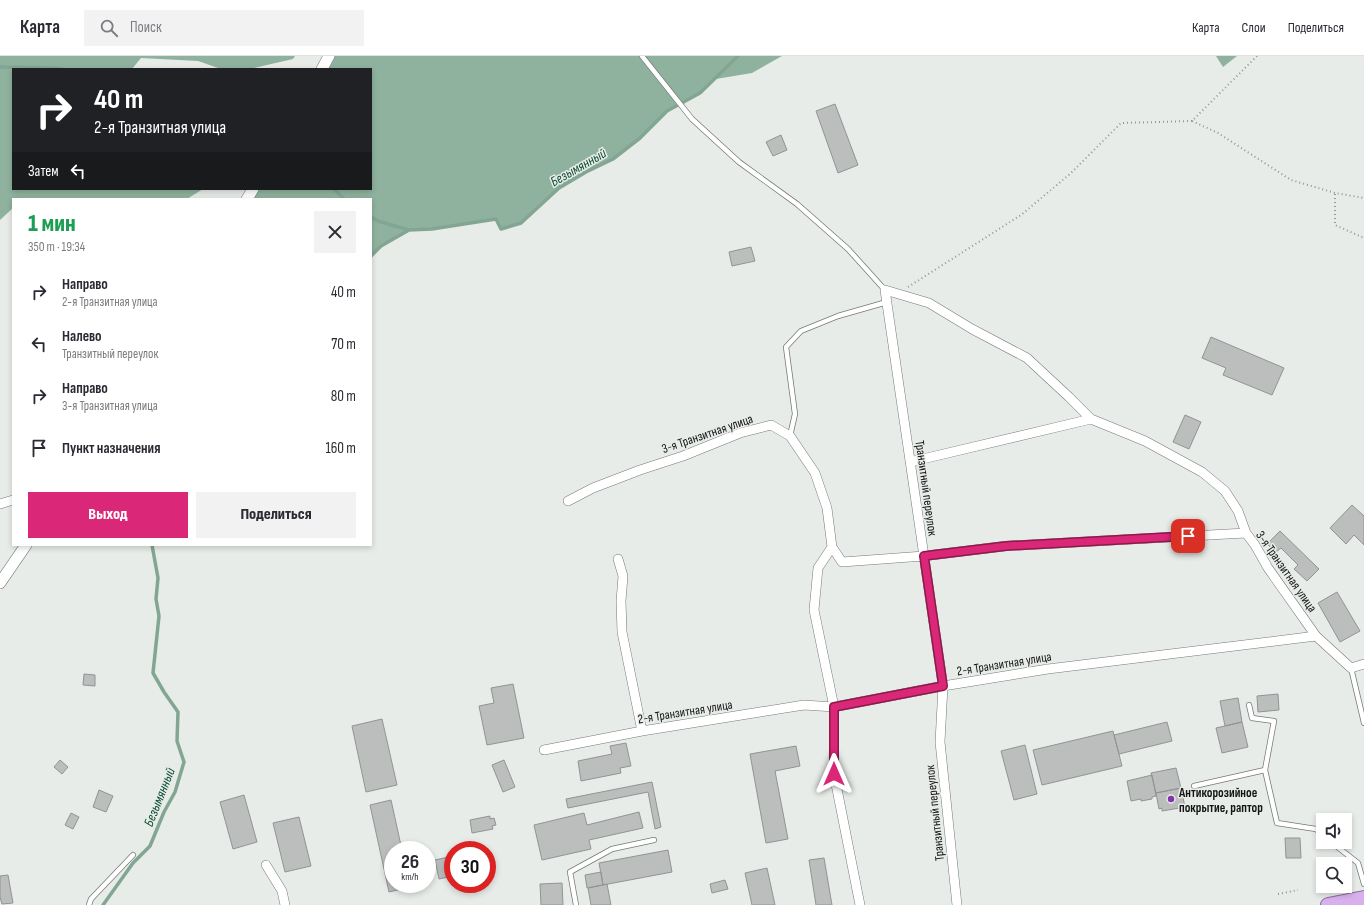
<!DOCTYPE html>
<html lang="ru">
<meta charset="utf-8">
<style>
body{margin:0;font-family:"Sofia Sans Condensed",sans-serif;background:#f2f2f3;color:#2b2b33;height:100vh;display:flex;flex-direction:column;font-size:15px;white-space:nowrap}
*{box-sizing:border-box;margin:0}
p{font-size:13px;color:#7c7c81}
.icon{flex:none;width:22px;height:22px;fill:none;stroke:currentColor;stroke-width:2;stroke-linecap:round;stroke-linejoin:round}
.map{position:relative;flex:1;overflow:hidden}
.details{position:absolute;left:12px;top:142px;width:360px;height:348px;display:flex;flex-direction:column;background:#fff;border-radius:0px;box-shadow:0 2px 6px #0003}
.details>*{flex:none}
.top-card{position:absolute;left:12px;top:12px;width:360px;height:122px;border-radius:0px;box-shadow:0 2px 6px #0003;background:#202124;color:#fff;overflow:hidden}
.controls{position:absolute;left:1316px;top:757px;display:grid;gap:8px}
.controls a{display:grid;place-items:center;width:36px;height:36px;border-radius:0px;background:#fff;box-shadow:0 2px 6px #0003;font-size:20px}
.speed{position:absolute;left:384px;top:785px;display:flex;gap:8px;font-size:20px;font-weight:700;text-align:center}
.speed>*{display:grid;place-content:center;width:52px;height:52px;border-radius:50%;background:#fff;box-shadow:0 2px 6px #0003;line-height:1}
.speed small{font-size:10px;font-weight:400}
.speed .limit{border:6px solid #d22;background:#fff;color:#111}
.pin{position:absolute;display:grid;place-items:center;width:34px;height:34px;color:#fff;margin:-17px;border-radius:8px;box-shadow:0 2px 6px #0006}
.me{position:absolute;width:44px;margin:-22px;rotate:0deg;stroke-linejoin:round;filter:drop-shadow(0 0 3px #0008)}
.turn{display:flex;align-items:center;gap:14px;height:84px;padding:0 16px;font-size:18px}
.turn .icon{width:52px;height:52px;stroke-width:2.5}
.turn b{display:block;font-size:28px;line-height:34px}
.then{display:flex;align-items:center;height:38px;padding:0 16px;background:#0003;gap:8px;font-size:15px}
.round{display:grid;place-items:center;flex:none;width:42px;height:42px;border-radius:0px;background:#f2f2f3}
.overview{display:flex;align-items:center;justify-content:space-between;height:68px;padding:0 16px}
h1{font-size:24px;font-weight:800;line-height:30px;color:#1e9e55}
.primary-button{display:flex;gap:8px;margin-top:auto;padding:8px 16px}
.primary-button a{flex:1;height:46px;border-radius:0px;background:#db2777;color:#fff;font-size:16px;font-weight:800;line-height:46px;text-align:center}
.primary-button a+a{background:#f2f2f3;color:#2b2b33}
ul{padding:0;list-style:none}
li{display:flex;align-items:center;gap:12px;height:52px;padding:0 16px}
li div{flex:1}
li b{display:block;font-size:15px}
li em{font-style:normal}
header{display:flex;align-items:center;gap:24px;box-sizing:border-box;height:56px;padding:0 20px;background:#fff;border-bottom:1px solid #e1e1e2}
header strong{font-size:19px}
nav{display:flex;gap:22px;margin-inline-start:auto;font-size:14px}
.search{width:280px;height:36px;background:#f2f2f3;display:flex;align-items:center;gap:10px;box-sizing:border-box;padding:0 14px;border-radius:0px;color:#7c7c81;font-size:15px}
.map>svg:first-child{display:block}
</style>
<header>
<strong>Карта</strong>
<div class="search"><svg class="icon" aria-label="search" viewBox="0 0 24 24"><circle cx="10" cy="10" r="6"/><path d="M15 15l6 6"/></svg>Поиск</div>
<nav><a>Карта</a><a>Слои</a><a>Поделиться</a></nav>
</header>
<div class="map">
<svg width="1364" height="849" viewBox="0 0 1364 849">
<rect width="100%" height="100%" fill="#e8ece9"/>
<path fill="#8fb29e" d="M 0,0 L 295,0 L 293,3 L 250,13 L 221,13 L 198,5 L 141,2 L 132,13 L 13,13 L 13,133 L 203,133 L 187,143 L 13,143 L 13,152 L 0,164 Z
M 329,0 L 782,0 L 752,17 L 716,23 L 700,37 L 667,55 L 640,82 L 613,103 L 586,116 L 559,132 L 521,167 L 501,173 L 496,163 L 432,173 L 409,174 L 381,190 L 371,200 L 371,143 L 247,143 L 253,133 L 371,133 L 371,13 L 322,13 Z
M 1216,0 L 1237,0 L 1223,11 Z"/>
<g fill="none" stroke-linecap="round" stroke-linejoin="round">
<path stroke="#83a693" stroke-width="3.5" d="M 0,11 L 52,12 L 62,13
M 334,133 L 344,143
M 371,161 L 378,165 L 409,174
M 371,200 L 381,190 L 409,174 L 432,173 L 496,163 L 501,173 L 521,167 L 559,132 L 586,116 L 613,103 L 640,82 L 667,55 L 700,37 L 738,0
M 103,849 L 133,807 L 150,790 L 164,756 L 175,736 L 184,706 L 177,685 L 178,656 L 164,636 L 153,617 L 159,560 L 156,543 L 158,522 L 152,489"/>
</g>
<path fill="#bbbebc" stroke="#919492" d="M 835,48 L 858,109 L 838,117 L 816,55 Z
M 781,79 L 787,94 L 773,100 L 766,86 Z
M 751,191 L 755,205 L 732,210 L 729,196 Z
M 1211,281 L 1284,312 L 1272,339 L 1223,319 L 1226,312 L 1202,302 Z
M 1185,359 L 1201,366 L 1189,393 L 1173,386 Z
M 1352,449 L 1364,460 L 1364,489 L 1354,479 L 1346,488 L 1330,472 Z
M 1280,475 L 1319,513 L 1307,525 L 1294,513 L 1298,509 L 1281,492 L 1276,496 L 1267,488 Z
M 1337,536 L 1360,575 L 1340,586 L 1318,547 Z
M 84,618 L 95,619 L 95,630 L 83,629 Z
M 513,628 L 524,682 L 487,689 L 479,650 L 494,647 L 491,632 Z
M 1278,638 L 1279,654 L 1258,656 L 1257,640 Z
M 1238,642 L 1242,666 L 1225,670 L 1220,645 Z
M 382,663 L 397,729 L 366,736 L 352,670 Z
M 1167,666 L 1172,685 L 1119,698 L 1114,679 Z
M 1242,666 L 1248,691 L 1222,697 L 1216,672 Z
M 1113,675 L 1122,710 L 1042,729 L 1033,694 Z
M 626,687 L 631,710 L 620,712 L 621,717 L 581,725 L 578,705 L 612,698 L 610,690 Z
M 1025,689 L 1037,738 L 1014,744 L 1001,695 Z
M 796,690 L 800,710 L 775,715 L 788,783 L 766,787 L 750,698 Z
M 60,704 L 68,711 L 62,718 L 54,711 Z
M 504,704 L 515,731 L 503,736 L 492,709 Z
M 1176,712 L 1181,732 L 1156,737 L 1151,717 Z
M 1152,719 L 1156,740 L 1152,741 L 1152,743 L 1141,745 L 1141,743 L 1131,745 L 1127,725 Z
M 652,726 L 661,771 L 655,773 L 648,736 L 568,752 L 566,743 Z
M 1181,732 L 1185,751 L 1162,755 L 1162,752 L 1159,753 L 1156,737 Z
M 99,734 L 113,740 L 106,756 L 93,751 Z
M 244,739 L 257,786 L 233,793 L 220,746 Z
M 391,744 L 402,794 L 393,794 L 393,828 L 410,828 L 410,831 L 389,836 L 370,749 Z
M 639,756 L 643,772 L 589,784 L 591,793 L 542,804 L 534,769 L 584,757 L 587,769 Z
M 71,757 L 79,761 L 73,773 L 65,769 Z
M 490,760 L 490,763 L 494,762 L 496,769 L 492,770 L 493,773 L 472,777 L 470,764 Z
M 299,761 L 311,810 L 285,816 L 273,767 Z
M 1285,782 L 1300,782 L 1301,802 L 1286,802 Z
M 668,794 L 672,816 L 603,829 L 599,807 Z
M 453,800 L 453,820 L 439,823 L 435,804 Z
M 824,802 L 832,849 L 816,849 L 809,804 Z
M 767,812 L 775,849 L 752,849 L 745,817 Z
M 601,816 L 603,829 L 587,832 L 585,819 Z
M 8,819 L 13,847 L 2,848 L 0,841 L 0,820 Z
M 725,824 L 728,833 L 712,837 L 710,828 Z
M 562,827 L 563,849 L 541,849 L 540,828 Z
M 607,828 L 611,849 L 591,849 L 588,832 Z"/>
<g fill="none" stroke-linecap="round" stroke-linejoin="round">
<defs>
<path id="service" d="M 642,0 L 692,63 L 739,106 L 797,148 L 848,193 L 885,234
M 790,380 L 795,358 L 786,291 L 801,275 L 838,260 L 887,246
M 1351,612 L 1364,667
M 1249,649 L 1252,662 L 1274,665 L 1265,714 L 1277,767 L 1316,773 L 1323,779
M 1194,730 L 1265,714
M 1331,786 L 1358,807 L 1364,828
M 89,849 L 91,843 L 133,799
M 576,849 L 570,816 L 612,793 L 654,784"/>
<path id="minor" d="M 910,406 L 1091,363 L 1145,385 L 1202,416 L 1225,435 L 1238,455 L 1246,477
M 568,445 L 593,432 L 640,414 L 683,400 L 740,377 L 771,369 L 790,380 L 815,417 L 827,452 L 832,491 L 842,506 L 924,500 L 1006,490 L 1246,477 L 1255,489 L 1268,512 L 1316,580
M 0,448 L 13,444
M 832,491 L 818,512 L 814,554 L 834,651 L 834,718 L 860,849
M 618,503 L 623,520 L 621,545 L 622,576 L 642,675
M 544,694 L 642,675 L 804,649 L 834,651 L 943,630 L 1048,613 L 1316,580 L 1351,612 L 1364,608
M 266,809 L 282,835 L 285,849
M 957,849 L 940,686 L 943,630 L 885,234 L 929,247 L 972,273 L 1027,302 L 1069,341 L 1091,363"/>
<path id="tertiary" d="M 322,13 L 329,0
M 247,143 L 253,133
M 0,527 L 26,489"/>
<path id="trunk" d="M 1328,849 L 1364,842"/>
</defs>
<use href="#service" stroke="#767977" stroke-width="6"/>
<use href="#minor" stroke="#767977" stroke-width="10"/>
<use href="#tertiary" stroke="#767977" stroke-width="12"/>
<use href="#trunk" stroke="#8d6d9e" stroke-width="16"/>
<path stroke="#949694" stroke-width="2" stroke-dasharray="1 3" stroke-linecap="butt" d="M 1257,0 L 1192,65 L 1218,77 L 1291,124 L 1335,137 L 1364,142
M 1335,138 L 1335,169 L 1364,182
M 908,231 L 1021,159 L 1070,118 L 1121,67 L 1192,65
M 1278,838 L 1298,834"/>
<use href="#service" stroke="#fff" stroke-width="4.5"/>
<use href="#minor" stroke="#fff" stroke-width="9"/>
<use href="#tertiary" stroke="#fff" stroke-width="11"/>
<use href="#trunk" stroke="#d8b0ee" stroke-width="14"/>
</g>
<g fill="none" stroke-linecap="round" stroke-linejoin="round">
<defs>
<path id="route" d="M 834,718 L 834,651 L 943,630 L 924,500 L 1006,490 L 1188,480"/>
</defs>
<use href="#route" stroke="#8e194d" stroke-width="10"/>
<use href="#route" stroke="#db2777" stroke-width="7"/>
</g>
<circle fill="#8336a7" stroke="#e8ece9" stroke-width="1.5" cx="1171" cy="743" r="4"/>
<g text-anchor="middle" stroke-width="3" stroke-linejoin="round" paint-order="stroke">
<g font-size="13" fill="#141514" stroke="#e8ece9">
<text transform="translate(707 377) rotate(-19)" y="5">3-я Транзитная улица</text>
<text transform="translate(927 432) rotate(82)" y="5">Транзитный переулок</text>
<text transform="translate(1287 515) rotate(55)" y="5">3-я Транзитная улица</text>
<text transform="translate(1004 607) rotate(-9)" y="5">2-я Транзитная улица</text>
<text transform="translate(685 655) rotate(-9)" y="5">2-я Транзитная улица</text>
<text transform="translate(934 757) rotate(-96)" y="5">Транзитный переулок</text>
</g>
<g font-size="13" font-weight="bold" fill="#141514" stroke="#e8ece9" text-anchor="start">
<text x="1179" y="741">Антикорозийное<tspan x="1179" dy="15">покрытие, раптор</tspan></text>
</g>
<g font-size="14" font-style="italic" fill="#0b4c32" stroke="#e8ece9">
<text transform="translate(578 111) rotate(-30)" y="5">Безымянный</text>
<text transform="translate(159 741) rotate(-68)" y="5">Безымянный</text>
</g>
</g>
</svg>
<div class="controls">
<a><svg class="icon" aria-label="sound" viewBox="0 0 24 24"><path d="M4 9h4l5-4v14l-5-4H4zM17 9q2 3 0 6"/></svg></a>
<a><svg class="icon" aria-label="search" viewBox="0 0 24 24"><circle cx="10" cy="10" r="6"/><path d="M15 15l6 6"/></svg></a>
</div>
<div class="speed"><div>26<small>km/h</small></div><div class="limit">30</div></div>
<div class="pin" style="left:1188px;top:480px;background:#d93025"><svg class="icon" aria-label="arrive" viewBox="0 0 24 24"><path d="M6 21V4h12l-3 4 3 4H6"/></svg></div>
<svg class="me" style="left:834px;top:718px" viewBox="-20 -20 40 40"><path d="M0-17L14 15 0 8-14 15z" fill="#db2777" stroke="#fff" stroke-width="4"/></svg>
<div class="top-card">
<div class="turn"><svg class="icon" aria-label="right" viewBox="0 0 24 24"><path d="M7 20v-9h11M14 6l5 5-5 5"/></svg><div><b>40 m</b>2-я Транзитная улица</div></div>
<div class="then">Затем<svg class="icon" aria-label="left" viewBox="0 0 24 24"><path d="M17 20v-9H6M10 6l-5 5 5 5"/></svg></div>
</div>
<section class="details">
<div class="overview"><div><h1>1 мин</h1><p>350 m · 19:34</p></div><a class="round"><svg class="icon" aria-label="close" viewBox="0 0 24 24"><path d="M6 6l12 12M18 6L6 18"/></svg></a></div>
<ul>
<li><svg class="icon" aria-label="right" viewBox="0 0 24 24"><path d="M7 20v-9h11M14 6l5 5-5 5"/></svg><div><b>Направо</b><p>2-я Транзитная улица</p></div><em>40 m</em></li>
<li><svg class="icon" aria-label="left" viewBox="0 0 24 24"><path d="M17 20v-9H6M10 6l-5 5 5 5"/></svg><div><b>Налево</b><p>Транзитный переулок</p></div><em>70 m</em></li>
<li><svg class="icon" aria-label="right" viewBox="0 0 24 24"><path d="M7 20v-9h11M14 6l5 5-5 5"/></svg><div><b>Направо</b><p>3-я Транзитная улица</p></div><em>80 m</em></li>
<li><svg class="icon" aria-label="arrive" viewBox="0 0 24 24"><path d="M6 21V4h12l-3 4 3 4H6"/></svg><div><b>Пункт назначения</b></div><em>160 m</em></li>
</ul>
<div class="primary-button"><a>Выход</a><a>Поделиться</a></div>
</section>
</div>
